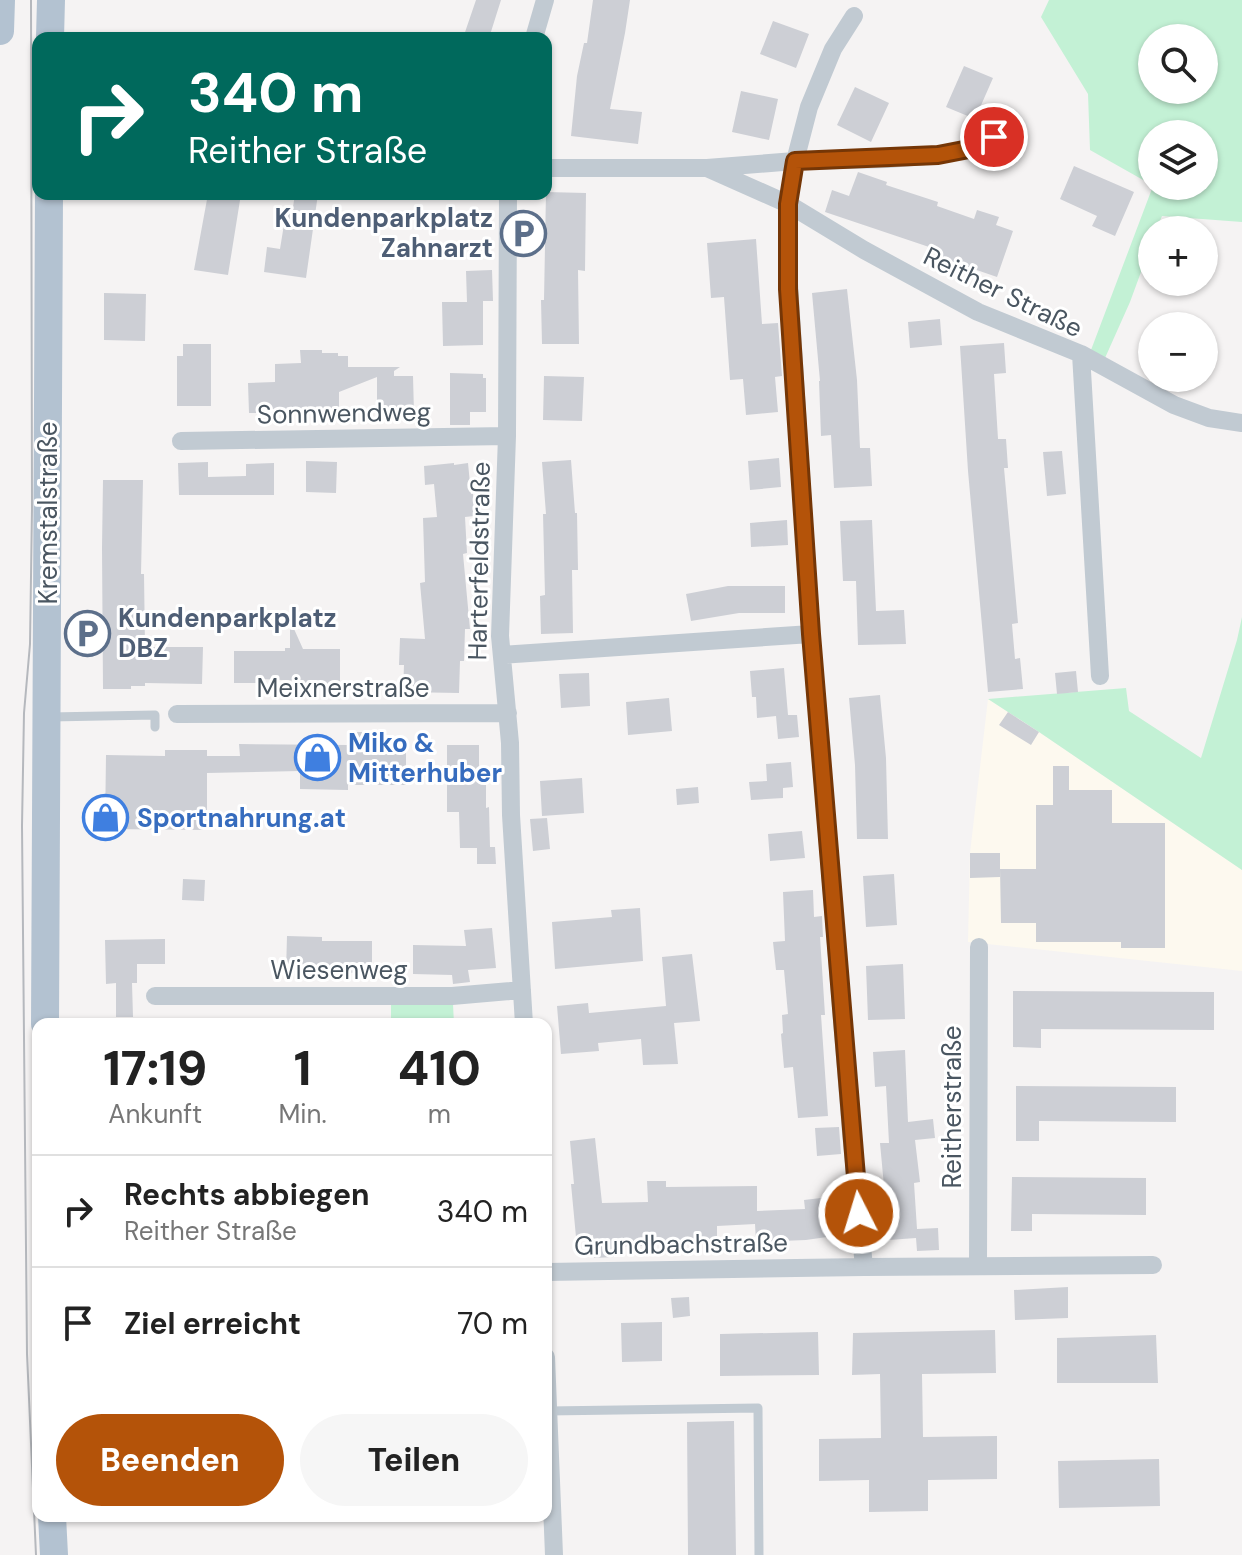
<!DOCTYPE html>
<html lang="de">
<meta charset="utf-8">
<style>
body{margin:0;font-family:"DM Sans",sans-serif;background:#f6f6f6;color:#222;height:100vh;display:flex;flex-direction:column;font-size:30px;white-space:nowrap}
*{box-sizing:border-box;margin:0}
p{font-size:26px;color:#767676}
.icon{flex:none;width:44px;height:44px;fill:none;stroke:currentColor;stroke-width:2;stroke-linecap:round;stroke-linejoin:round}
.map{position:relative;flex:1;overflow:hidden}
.drawer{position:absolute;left:32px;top:1018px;width:520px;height:504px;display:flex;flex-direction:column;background:#fff;border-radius:16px;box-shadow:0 2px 6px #0004}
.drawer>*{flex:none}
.hud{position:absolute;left:32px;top:32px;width:520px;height:168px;border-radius:16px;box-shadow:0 2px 6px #0004;background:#00695c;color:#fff;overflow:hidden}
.tools{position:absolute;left:1138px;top:24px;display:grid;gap:16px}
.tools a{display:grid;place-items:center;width:80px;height:80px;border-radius:50%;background:#fff;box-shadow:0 2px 6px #0004;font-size:40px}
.pin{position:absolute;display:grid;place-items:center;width:68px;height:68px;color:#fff;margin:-34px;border:4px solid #fff;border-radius:50%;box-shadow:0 2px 8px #0007}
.me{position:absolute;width:88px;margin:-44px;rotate:355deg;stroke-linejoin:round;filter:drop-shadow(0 0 6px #0008)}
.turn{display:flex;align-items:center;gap:28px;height:168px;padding:0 24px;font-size:36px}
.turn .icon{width:104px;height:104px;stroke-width:2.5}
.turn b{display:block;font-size:56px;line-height:68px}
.eta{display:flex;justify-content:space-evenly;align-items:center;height:136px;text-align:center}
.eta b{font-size:48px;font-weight:800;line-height:56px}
.action{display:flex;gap:16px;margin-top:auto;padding:16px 24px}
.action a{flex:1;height:92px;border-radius:48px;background:#b45309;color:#fff;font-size:32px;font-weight:800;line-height:92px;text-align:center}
.action a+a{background:#f6f6f6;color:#222}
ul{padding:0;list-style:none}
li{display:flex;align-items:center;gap:24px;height:112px;padding:0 24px;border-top:2px solid #e0e0e0}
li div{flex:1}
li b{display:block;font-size:30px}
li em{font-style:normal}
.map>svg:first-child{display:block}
</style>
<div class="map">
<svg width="1242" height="1555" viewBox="0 0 1242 1555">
<rect width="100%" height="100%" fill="#f5f3f3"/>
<path fill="#fdf9ef" d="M 988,699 L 1039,732 L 1242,870 L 1242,971 L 968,942 L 970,853 Z"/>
<path fill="#c3f1d5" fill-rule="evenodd" d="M 1049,0 L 1242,0 L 1242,222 L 1162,216 L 1156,230 L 1152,230 L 1152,242 L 1130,302 L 1105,358 L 1091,350 L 1153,186 L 1204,186 L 1204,134 L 1152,134 L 1152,185 L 1090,150 L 1088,94 L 1041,17 ZM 1152,38 L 1204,38 L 1204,90 L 1152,90 Z
M 1242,617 L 1242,870 L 1039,732 L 988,699 L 1126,688 L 1129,711 L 1201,758 L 1237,640 Z
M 391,1003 L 453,1004 L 454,1024 L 391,1024 Z"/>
<path fill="#cdcfd5" d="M 476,0 L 501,0 L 489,38 L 463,38 Z
M 593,0 L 630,0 L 625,33 L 610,109 L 642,112 L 638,144 L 571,136 L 577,76 L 584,43 L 587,43 Z
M 773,21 L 809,34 L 796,68 L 760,54 Z
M 964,66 L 993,78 L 975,119 L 946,107 Z
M 855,87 L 889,103 L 871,142 L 837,125 Z
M 741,91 L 778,99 L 769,140 L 732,132 Z
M 1074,166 L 1134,192 L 1115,236 L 1092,226 L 1097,216 L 1060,199 Z
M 858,172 L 887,182 L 886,185 L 938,202 L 937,206 L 974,219 L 977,210 L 999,217 L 996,225 L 1013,231 L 997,277 L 936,256 L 938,250 L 825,212 L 832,190 L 849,196 Z
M 546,192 L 586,193 L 585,271 L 578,270 L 579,344 L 542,344 L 541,300 L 544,300 Z
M 208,194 L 241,194 L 228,275 L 194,270 Z
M 295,194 L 318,194 L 306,278 L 264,272 L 267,247 L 280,249 L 287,206 L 293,207 Z
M 756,239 L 762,324 L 778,323 L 782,376 L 775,377 L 778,412 L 746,415 L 743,379 L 730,380 L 724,297 L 711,298 L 707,243 Z
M 492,270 L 493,301 L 483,301 L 483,345 L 443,346 L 442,302 L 467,302 L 466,271 Z
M 847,289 L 857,380 L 860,448 L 870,448 L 872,486 L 834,488 L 831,435 L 821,436 L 819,381 L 820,381 L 812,293 Z
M 104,293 L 146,294 L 145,341 L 104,340 Z
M 940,319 L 942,345 L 910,348 L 908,322 Z
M 1004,343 L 1006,373 L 994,374 L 998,439 L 1006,439 L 1008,468 L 1004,468 L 1018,623 L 1012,624 L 1015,659 L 1020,658 L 1023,689 L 988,692 L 968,471 L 960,346 Z
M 183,344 L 211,344 L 211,406 L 177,406 L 177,356 L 183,356 Z
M 300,350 L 322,350 L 322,353 L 338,353 L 338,356 L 348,356 L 348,367 L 400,367 L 394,371 L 394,376 L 413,376 L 414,413 L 377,414 L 377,377 L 339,392 L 339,412 L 249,413 L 248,383 L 275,382 L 275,364 L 301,363 Z
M 450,373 L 483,374 L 483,378 L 486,378 L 486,412 L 470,412 L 470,425 L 450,425 Z
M 544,376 L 584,377 L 582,421 L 543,420 Z
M 1062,451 L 1066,494 L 1047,496 L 1043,452 Z
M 779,458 L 781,487 L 750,490 L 748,461 Z
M 571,460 L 575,513 L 577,513 L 578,570 L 572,570 L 573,633 L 541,634 L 540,596 L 545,595 L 543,514 L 546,514 L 542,462 Z
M 306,461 L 337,462 L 336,493 L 306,492 Z
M 208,462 L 208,477 L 246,476 L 246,464 L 274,463 L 274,495 L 179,495 L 178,463 Z
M 454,463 L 454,465 L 468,463 L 471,494 L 473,494 L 474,516 L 465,517 L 467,553 L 463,554 L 470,629 L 465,629 L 464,661 L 460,661 L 459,693 L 403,692 L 404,665 L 399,665 L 400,638 L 425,639 L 420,583 L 425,582 L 423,518 L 437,517 L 434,484 L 425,485 L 424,466 Z
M 103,480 L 143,480 L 141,574 L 144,574 L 145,647 L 203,647 L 202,684 L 145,683 L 145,686 L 131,686 L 131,689 L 103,689 L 102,548 Z
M 787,520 L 788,545 L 751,547 L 750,523 Z
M 872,520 L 876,611 L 904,610 L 906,644 L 858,645 L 856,581 L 843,581 L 840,521 Z
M 728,586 L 785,586 L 785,613 L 739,613 L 691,621 L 686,594 Z
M 290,620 L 303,649 L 340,649 L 340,684 L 303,684 L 303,681 L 260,679 L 260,683 L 234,683 L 234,651 L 285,651 L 285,648 L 290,648 Z
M 784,668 L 788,715 L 797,715 L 799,737 L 778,739 L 776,716 L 757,718 L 756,697 L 752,697 L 750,671 Z
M 1076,671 L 1078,692 L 1057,694 L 1055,673 Z
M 589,673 L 590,706 L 561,708 L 559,674 Z
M 880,695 L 886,758 L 888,839 L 857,839 L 855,765 L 849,698 Z
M 669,698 L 672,731 L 628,735 L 626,702 Z
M 1008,712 L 1039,732 L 1031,745 L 999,725 Z
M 347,732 L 365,732 L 365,744 L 406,744 L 406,785 L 348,785 L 348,790 L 300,789 L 300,771 L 207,773 L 207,830 L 105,829 L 106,755 L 165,756 L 165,750 L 207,750 L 207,756 L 240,756 L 239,744 L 348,745 Z
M 447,745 L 479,745 L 479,782 L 486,782 L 486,808 L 489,807 L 490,847 L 488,847 L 495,847 L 496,864 L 477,864 L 477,848 L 460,848 L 459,812 L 447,812 Z
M 791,762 L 793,787 L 783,788 L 783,798 L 751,800 L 749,782 L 767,781 L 766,764 Z
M 1053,766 L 1069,766 L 1069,790 L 1112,790 L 1112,823 L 1165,823 L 1165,948 L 1121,948 L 1121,942 L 1036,942 L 1036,923 L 1001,923 L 1000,869 L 1036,869 L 1036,805 L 1053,805 Z
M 582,778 L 584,813 L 542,816 L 540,781 Z
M 698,787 L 699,803 L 677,805 L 676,789 Z
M 547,818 L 550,849 L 533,851 L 530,819 Z
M 802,831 L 805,858 L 770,861 L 768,834 Z
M 970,853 L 1000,853 L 1000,877 L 970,878 Z
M 894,874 L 897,925 L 866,927 L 863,876 Z
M 183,879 L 205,880 L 204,901 L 182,900 Z
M 813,890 L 814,917 L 822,916 L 823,937 L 820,937 L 825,1015 L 821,1015 L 828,1116 L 798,1118 L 793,1067 L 784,1068 L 781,1034 L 783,1033 L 782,1015 L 788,1014 L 784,970 L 776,970 L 773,942 L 785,941 L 783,892 Z
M 640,908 L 643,961 L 555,969 L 552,922 L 612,917 L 611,910 Z
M 492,928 L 496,968 L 468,970 L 470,982 L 453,984 L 452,975 L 413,974 L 413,945 L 466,946 L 464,930 Z
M 287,936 L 322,937 L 322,941 L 372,941 L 372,973 L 286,972 Z
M 165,939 L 165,964 L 137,964 L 137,983 L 132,983 L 133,1017 L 116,1017 L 116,983 L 106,984 L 105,940 Z
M 692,954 L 700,1021 L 674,1023 L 678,1064 L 643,1065 L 641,1039 L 598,1043 L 599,1051 L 561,1054 L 557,1006 L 588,1003 L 589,1013 L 666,1006 L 662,957 Z
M 903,964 L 905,1019 L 868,1020 L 866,966 Z
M 1013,991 L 1214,992 L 1214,1030 L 1041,1029 L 1041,1048 L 1013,1047 Z
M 905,1050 L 908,1122 L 933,1119 L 935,1138 L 915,1140 L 920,1182 L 914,1183 L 917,1229 L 938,1228 L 939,1250 L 917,1251 L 916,1238 L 889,1240 L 880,1143 L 889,1143 L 886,1086 L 875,1087 L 873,1052 Z
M 1016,1086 L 1176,1087 L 1176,1122 L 1039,1121 L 1039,1141 L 1016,1141 Z
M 839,1127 L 841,1154 L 817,1156 L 815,1128 Z
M 595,1138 L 602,1203 L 648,1202 L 647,1181 L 666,1181 L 666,1187 L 757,1186 L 757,1211 L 805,1209 L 804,1200 L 838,1196 L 841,1235 L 806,1240 L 756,1242 L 755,1224 L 717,1226 L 717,1242 L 654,1243 L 654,1245 L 613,1247 L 614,1257 L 594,1258 L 593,1235 L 576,1237 L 571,1184 L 574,1184 L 570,1141 Z
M 1012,1177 L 1146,1178 L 1146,1215 L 1032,1214 L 1032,1231 L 1011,1231 Z
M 1068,1287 L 1068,1318 L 1015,1320 L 1014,1290 Z
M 689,1297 L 690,1316 L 673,1318 L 671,1298 Z
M 662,1322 L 662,1361 L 622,1362 L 621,1323 Z
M 995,1330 L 996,1373 L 922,1374 L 923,1437 L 997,1436 L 997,1479 L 928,1480 L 928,1511 L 869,1512 L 869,1480 L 819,1481 L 819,1439 L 881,1438 L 880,1374 L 852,1375 L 853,1333 Z
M 818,1332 L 819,1375 L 720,1376 L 720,1334 Z
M 1156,1335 L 1158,1383 L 1057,1383 L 1057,1338 Z
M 734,1421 L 736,1555 L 688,1555 L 687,1422 Z
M 1159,1459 L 1160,1506 L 1059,1508 L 1058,1461 Z"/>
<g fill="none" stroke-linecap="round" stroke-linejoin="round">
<path stroke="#c1cad2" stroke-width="9" d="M 50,717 L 155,715 L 155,727
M 548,1411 L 758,1408 L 759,1555"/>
<path stroke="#c1cad2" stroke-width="18" d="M 854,16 L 833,49 L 809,107 L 795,161 L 788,204 L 787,252 L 811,634 L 851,1132 L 864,1267
M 534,38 L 545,0
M 546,168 L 707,168 L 795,161 L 887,159 L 938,155 L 974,148 L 994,137
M 707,168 L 788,204 L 864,250 L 978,312 L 1081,354 L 1174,405 L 1209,418 L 1242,423
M 508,194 L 507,436 L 500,636 L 510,743 L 511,815 L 524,1024
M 1081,354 L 1100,676
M 181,441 L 507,436
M 502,655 L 811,634
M 177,714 L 508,713
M 155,996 L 452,996 L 522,990
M 978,1266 L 979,947
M 546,1272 L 864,1267 L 1153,1265
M 546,1357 L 554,1555"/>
<path stroke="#b3c2d1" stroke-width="28" d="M 0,31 L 1,0
M 50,38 L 51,0
M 45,1024 L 49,194
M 52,1516 L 54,1555"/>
<path stroke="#b5b8bd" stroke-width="2" d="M 31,0 L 32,509 L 30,644 L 24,713 L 22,826 L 27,1354 L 36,1555"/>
</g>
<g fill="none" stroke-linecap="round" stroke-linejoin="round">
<defs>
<path id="route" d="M 859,1213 L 811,634 L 788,289 L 788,204 L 795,161 L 938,155 L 974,148 L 994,137"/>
</defs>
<use href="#route" stroke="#753606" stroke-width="20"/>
<use href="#route" stroke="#b45309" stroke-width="14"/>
</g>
<defs>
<symbol id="parking-ring" viewBox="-11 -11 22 22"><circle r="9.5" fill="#fff" stroke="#5c6f8a" stroke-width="1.5"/><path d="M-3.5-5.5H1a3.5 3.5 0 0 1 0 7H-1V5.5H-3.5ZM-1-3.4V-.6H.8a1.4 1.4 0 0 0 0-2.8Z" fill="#5c6f8a"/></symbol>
<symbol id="shop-ring" viewBox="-11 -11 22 22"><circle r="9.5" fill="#fff" stroke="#3f7fe0" stroke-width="1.5"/><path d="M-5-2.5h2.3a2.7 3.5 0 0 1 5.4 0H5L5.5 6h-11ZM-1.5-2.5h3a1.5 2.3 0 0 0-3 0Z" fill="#3f7fe0"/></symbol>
</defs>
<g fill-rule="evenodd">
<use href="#parking-ring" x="498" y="208" width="51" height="51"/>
<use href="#parking-ring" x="62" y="608" width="51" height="51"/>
<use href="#shop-ring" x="292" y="732" width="51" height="51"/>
<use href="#shop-ring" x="80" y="792" width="51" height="51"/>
</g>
<g text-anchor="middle" stroke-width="6" stroke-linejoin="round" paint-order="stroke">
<g font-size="26" font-weight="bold" fill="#4e5e75" stroke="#fff" text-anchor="end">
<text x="493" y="227">Kundenparkplatz<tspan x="493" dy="30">Zahnarzt</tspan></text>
<text x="118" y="627" text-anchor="start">Kundenparkplatz<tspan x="118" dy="30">DBZ</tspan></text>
</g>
<g font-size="26" fill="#4a5661" stroke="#fff">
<text transform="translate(1003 292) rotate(26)" y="9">Reither Straße</text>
<text transform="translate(344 413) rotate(-1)" y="9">Sonnwendweg</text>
<text transform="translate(48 513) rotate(-90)" y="9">Kremstalstraße</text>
<text transform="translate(479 561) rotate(-89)" y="9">Harterfeldstraße</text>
<text x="343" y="697">Meixnerstraße</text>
<text x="339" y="979">Wiesenweg</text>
<text transform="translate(952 1107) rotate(-90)" y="9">Reitherstraße</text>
<text transform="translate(681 1244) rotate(-1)" y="9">Grundbachstraße</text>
</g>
<g font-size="26" font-weight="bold" fill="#366cbe" stroke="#fff" text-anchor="start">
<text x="348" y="752">Miko &amp;<tspan x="348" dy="30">Mitterhuber</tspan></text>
<text x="137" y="827">Sportnahrung.at</text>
</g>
</g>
</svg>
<div class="tools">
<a><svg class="icon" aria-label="search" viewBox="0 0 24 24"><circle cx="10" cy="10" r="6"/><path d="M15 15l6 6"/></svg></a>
<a><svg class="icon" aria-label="layers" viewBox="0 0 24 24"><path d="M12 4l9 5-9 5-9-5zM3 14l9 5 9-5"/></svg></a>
<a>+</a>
<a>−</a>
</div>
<div class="pin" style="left:994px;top:137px;background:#d93025"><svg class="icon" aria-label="arrive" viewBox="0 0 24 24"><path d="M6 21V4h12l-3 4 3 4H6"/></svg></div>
<svg class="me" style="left:859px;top:1213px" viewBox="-20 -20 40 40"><circle r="17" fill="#b45309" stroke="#fff" stroke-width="3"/><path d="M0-11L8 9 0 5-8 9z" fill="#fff"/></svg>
<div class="hud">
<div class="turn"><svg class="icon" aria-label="right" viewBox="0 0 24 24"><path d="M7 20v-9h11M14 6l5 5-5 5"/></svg><div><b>340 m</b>Reither Straße</div></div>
</div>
<section class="drawer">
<div class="eta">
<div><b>17:19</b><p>Ankunft</p></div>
<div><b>1</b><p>Min.</p></div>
<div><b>410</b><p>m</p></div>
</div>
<ul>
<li><svg class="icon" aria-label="right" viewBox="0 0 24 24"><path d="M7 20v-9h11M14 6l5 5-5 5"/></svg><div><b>Rechts abbiegen</b><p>Reither Straße</p></div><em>340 m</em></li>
<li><svg class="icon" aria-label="arrive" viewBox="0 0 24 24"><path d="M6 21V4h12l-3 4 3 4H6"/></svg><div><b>Ziel erreicht</b></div><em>70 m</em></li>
</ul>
<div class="action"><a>Beenden</a><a>Teilen</a></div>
</section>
</div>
